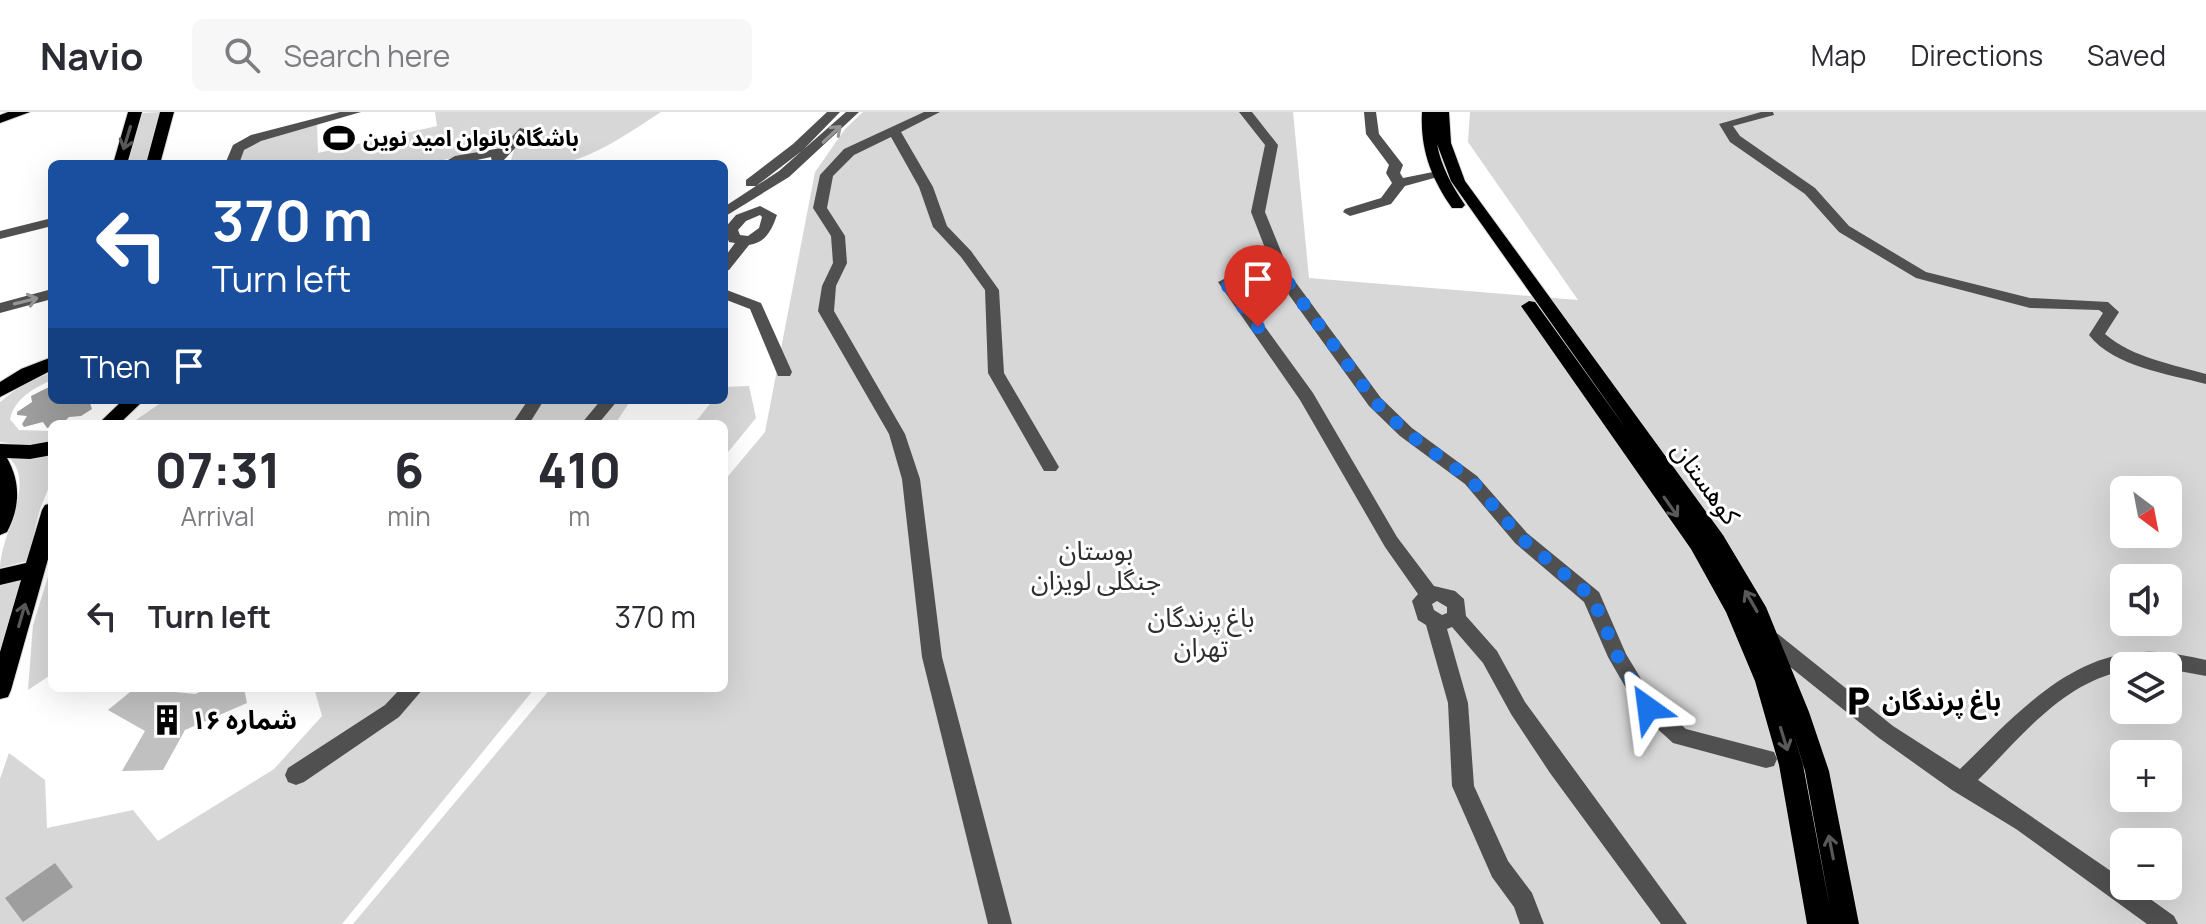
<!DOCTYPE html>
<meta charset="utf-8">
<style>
body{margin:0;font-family:Manrope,"Noto Sans Arabic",sans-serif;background:#f7f7f7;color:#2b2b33;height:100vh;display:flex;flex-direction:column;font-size:30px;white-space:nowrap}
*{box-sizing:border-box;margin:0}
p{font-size:26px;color:#7c7c81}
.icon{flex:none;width:44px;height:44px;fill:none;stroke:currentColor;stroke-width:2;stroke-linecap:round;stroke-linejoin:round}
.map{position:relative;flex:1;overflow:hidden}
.side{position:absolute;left:48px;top:308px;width:680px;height:272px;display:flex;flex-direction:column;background:#fff;border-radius:12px;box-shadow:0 8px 32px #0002}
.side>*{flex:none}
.hud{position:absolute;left:48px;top:48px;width:680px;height:244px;border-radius:12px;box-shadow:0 8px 32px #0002;background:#1a4fa0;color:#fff;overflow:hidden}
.needle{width:52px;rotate:148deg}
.buttons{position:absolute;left:2110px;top:364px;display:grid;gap:16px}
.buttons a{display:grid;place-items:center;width:72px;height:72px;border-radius:12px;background:#fff;box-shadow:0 8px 32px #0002;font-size:40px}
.pin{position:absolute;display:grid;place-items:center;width:68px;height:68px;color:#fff;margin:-82px -34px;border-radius:50% 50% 50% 0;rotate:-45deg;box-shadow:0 0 8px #0007}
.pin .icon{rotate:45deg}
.me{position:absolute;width:88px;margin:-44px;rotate:329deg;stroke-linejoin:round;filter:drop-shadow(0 0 6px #0008)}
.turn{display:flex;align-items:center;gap:28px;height:168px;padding:0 32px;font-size:36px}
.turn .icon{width:104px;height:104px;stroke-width:2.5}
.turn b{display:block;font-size:56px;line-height:68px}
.then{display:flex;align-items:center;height:76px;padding:0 32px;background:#0003;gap:16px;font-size:30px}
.eta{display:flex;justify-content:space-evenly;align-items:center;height:136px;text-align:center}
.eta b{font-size:48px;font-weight:800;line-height:56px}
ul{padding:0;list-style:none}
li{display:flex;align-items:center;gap:24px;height:120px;padding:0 32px}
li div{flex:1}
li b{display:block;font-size:30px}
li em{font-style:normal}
header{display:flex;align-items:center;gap:48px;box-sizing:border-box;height:112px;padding:0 40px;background:#fff;border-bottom:2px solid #e1e1e2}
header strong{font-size:38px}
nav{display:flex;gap:44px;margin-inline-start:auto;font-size:28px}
.search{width:560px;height:72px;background:#f7f7f7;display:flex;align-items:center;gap:20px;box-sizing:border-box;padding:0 28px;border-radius:12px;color:#7c7c81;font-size:30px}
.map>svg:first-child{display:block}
</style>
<header>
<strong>Navio</strong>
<div class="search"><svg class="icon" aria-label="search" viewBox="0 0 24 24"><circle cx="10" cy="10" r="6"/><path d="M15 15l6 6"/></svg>Search here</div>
<nav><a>Map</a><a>Directions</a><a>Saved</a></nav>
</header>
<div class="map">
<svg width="2206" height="812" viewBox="0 0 2206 812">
<rect width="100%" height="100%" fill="#fff"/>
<path fill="#d7d7d7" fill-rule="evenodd" d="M 161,0 L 145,52 L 126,52 L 142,1 Z
M 435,0 L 661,0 C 621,26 562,70 511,48 L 514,38 L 493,36 L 427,52 L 236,52 L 245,34 L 317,12 L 318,41 L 437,14 Z
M 863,0 L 1293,0 L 1309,166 L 1578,188 L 1468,30 L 1470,0 L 2206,0 L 2206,812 L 353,812 L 551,576 L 724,576 L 724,369 L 765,320 L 815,60 L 845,17 ZM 2124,378 L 2168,378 L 2168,422 L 2124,422 ZM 2124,466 L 2168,466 L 2168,510 L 2124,510 ZM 2124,554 L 2168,554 L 2168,598 L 2124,598 ZM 2124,642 L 2168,642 L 2168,686 L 2124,686 ZM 2124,730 L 2168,730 L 2168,774 L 2124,774 Z
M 52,260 L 52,268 C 34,276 15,286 10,307 L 19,318 L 52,319 L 52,330 L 33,334 L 0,330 L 0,290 L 19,275 Z
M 749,274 L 756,306 L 724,345 L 724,312 L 694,312 L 713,288 L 724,288 L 724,275 Z
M 165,288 L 631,288 L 615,312 L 130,312 Z
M 52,340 L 52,368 L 40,397 L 27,449 L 0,456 C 0,423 38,370 8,345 Z
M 52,452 L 52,562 L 28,578 L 33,513 Z
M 23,465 L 0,541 L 0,471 Z
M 314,576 L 535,576 L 342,812 L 0,812 L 0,667 L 9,641 L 45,668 L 47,716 L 133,698 L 158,729 L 274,657 L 322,604 Z"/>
<path fill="#9e9e9e" d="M 49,275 L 52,276 L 52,288 L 97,288 L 90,291 L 92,297 L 81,304 L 69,305 L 62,312 L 47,316 L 43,310 L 24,315 L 22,312 L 27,304 L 17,303 L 17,300 L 32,290 L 31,284 Z
M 55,751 L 73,775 L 23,810 L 5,786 Z"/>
<path fill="#c0c0c0" d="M 135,576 L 195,582 L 209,576 L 244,576 L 247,591 L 185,618 L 163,658 L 122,659 L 145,619 L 108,598 Z"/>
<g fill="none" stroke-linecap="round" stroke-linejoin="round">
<defs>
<path id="major" d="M 8,0 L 30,0 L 0,11 L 0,3 Z
M 128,0 L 142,0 L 127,52 L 113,52 Z
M 160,0 L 174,0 L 160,52 L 146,52 Z
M 1422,0 L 1449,0 L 1451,31 L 1465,69 L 1723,423 L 1766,495 L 1809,600 L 1829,659 L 1859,812 L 1807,812 L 1779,653 L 1755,569 L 1726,500 L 1691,437 L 1521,194 L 1529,189 L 1535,190 L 1627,318 L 1451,69 L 1437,32 C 1441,54 1452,74 1465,93 L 1462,96 L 1452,96 C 1431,66 1420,37 1422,0 ZM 1792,616 L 1805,659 L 1830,796 L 1803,653 Z
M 52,245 L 52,258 L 0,285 L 0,270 L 21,257 Z
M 123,288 L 144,288 L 119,312 L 98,312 Z
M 52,329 L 52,343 L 30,347 L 7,346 C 21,370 20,396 7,420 L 0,423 L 0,332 L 30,333 Z
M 52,391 L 52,433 L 11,578 L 8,585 L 0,587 L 0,540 L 21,468 L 0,473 L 0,457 L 26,451 L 42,398 L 45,393 Z"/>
</defs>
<use href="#major" stroke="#dbdbdb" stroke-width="2"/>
<path fill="#505050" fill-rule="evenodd" d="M 340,0 L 361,0 L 261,29 L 244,38 L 239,52 L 225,52 L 233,33 L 251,23 Z
M 827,0 L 840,0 L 803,38 L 756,74 L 746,74 L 746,68 L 793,32 Z
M 846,0 L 859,0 L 789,65 L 724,105 L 724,95 L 779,59 Z
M 924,0 L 940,0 L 901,20 L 933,75 L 947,114 L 971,139 L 999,178 L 1004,261 L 1059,355 L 1056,359 L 1044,359 L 988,261 L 985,178 L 961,145 L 933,115 L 919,75 L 891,25 L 854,43 L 833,64 L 827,96 L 845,124 L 847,151 L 836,174 L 834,199 L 905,322 L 920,367 L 942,545 L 1012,812 L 988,812 L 922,545 L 902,367 L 889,322 L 818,199 L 822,174 L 833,151 L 831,124 L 813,96 L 820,63 L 844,37 Z
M 1239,0 L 1252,0 L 1278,33 L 1265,100 L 1291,164 L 1381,286 L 1412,316 L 1477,364 L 1527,421 L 1599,480 L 1626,542 L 1655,590 L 1686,617 L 1774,640 L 1777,647 L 1774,654 L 1766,656 L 1673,631 L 1641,602 L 1608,545 L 1584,490 L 1515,431 L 1465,372 L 1400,324 L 1369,294 L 1279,169 L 1250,164 L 1234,172 L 1313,281 L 1397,425 L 1434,474 L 1455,479 L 1464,487 L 1466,504 L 1497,539 L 1525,590 L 1687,812 L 1661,812 L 1550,661 L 1511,602 L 1483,551 L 1452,515 L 1447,517 L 1468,591 L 1474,674 L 1508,749 L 1532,781 L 1544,812 L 1520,812 L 1514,795 L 1492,765 L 1452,674 L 1448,591 L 1426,513 L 1418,508 L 1412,489 L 1418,482 L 1385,435 L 1300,288 L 1218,170 L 1248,155 L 1274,159 L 1251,100 L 1265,33 ZM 1437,489 L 1447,495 L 1447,501 L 1442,503 L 1434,498 L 1432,492 Z
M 1364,0 L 1376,0 L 1379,22 L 1403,53 L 1400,61 L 1403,66 L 1438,59 L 1445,63 L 1405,74 L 1391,92 L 1350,104 L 1343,100 L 1345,97 L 1381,86 L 1392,71 L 1386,61 L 1389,53 L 1366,22 Z
M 1761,0 L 1773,0 L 1774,3 L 1733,14 L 1740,24 L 1815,76 L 1849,114 L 1926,160 L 2030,186 L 2108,190 L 2119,200 L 2105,222 C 2133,246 2172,252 2206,262 L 2206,272 C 2169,262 2114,255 2089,223 L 2103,201 L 2099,198 L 2030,196 L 1916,166 L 1839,120 L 1805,82 L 1730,30 L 1719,12 Z
M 520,16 L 531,19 L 502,50 L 492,50 L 491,45 L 468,50 L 470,52 L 453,52 L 448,48 L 455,44 L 501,36 Z
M 760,94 L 777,103 C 772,117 766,131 749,133 L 729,158 L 724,159 L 724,146 L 735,131 L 729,130 L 724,117 L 736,103 ZM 760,103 L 762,105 L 759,116 L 748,124 L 740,123 L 738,118 L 746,109 Z
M 52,106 L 52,114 L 0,127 L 0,119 Z
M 52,177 L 52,187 L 0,201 L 0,191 Z
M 724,177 L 761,191 L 792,260 L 790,264 L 778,264 L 750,197 L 724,187 Z
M 528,288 L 544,288 L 529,312 L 512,312 Z
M 601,288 L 618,288 L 598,312 L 581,312 Z
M 1771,520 L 1778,522 L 1893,614 L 1960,657 C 2012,607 2067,542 2144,540 C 2165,539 2186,544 2206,548 L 2206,564 L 2168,557 L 2168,554 L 2124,554 L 2124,559 C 2063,570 2019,627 1978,668 L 2124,768 L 2124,774 L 2132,774 L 2174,804 L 2178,812 L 2147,812 L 2016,717 L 1952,678 L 1879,626 L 1764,534 L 1761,528 L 1764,522 Z
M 401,576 L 424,576 L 399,605 L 304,670 L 296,673 L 288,670 L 285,663 L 288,656 L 385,593 Z"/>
<use href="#major" fill="#000" fill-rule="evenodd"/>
</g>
<defs><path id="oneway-shaft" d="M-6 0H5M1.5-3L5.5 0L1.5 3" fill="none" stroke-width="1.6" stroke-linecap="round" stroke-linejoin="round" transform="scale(2)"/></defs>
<g stroke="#969696">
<use href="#oneway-shaft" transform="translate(832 22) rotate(-43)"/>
<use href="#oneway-shaft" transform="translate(26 189) rotate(-14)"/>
</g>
<g stroke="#595959">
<use href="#oneway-shaft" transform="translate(127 26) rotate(107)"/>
<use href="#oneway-shaft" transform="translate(1671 395) rotate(55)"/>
<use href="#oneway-shaft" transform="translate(1751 489) rotate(-120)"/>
<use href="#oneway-shaft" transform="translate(22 503) rotate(-74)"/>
<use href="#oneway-shaft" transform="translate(1784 627) rotate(73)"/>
<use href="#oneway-shaft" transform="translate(1831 735) rotate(-101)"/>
</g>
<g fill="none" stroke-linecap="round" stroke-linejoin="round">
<path stroke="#1a73e8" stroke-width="14" stroke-dasharray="0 25.2" d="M 1258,215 L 1225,170 L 1248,159 L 1284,165 L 1375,290 L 1406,320 L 1471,368 L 1521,426 L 1592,485 L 1618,545 L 1648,596"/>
</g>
<defs>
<symbol id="stadium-bare" viewBox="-9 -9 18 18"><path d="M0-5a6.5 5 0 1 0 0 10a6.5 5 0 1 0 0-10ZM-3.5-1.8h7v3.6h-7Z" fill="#000" stroke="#fff" stroke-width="2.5" paint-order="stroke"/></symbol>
<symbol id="parking-bare" viewBox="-9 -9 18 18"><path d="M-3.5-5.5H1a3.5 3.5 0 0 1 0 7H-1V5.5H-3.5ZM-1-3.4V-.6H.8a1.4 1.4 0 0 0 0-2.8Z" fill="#000" stroke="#fff" stroke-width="2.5" paint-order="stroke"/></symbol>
<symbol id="building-bare" viewBox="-9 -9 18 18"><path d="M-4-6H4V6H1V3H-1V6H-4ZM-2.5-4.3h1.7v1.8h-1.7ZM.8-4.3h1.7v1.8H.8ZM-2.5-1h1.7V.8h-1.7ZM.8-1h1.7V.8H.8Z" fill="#000" stroke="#fff" stroke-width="2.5" paint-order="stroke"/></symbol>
</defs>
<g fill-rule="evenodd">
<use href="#stadium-bare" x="317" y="4" width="44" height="44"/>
<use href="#parking-bare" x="1836" y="567" width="44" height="44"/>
<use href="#building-bare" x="145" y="586" width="44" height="44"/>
</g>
<g text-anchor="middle" stroke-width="6" stroke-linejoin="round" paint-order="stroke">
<g font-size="22" font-weight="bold" fill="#000" stroke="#fff" text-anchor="start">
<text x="363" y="34">باشگاه بانوان امید نوین</text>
</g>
<g font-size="26" fill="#000" stroke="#fff">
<text transform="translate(1706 371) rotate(54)" y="9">کوهستان</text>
</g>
<g font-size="26" fill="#2e2e2e" stroke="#fff">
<text x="1096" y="448">بوستان<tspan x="1096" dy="30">جنگلی لویزان</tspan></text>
<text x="1201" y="515">باغ پرندگان<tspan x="1201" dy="30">تهران</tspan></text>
</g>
<g font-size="26" font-weight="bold" fill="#000" stroke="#fff" text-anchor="start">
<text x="1882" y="598">باغ پرندگان</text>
<text x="191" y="617">شماره ۱۶</text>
</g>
</g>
</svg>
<div class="buttons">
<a><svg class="needle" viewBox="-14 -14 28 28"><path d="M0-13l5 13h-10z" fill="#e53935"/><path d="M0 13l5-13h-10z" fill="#7c7c81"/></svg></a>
<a><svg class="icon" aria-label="sound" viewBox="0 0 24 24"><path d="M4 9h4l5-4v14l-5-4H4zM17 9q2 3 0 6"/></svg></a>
<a><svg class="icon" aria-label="layers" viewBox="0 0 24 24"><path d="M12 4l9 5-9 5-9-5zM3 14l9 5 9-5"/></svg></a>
<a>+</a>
<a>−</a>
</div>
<div class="pin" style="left:1258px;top:215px;background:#d93025"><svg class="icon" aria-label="arrive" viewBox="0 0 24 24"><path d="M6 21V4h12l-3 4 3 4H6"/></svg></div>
<svg class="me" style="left:1648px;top:596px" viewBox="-20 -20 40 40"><path d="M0-17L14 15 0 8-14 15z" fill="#1a73e8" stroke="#fff" stroke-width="4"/></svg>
<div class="hud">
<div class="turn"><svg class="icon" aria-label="left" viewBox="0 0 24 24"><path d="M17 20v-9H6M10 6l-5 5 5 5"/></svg><div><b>370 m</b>Turn left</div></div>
<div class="then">Then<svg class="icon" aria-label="arrive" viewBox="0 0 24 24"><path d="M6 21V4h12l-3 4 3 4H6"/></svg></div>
</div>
<section class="side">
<div class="eta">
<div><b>07:31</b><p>Arrival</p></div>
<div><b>6</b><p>min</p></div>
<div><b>410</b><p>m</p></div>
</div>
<ul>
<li><svg class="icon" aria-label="left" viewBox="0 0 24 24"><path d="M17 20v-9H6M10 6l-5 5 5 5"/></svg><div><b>Turn left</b></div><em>370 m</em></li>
</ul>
</section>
</div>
